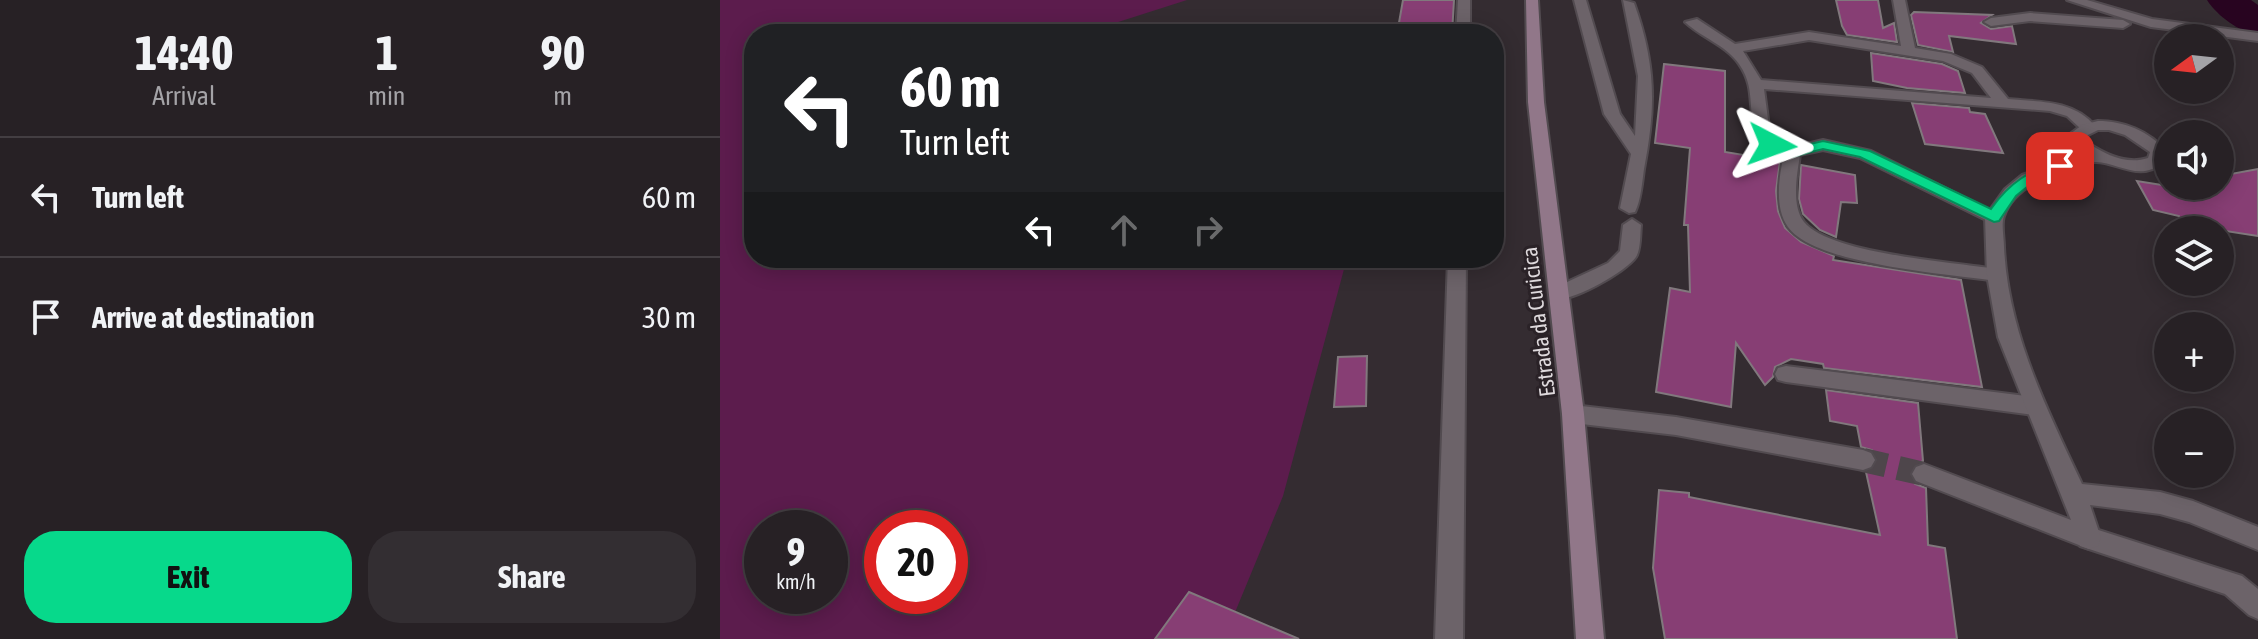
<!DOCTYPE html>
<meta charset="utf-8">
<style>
body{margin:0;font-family:"Asap Condensed",sans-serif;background:#332e32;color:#f1f3f6;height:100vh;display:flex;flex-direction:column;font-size:30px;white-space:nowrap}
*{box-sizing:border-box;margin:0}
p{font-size:26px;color:#a4a3a7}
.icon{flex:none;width:44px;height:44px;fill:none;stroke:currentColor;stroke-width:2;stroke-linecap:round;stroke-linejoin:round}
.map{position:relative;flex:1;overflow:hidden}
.side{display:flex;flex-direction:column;background:#272125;width:720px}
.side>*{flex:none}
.top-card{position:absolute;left:24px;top:24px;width:760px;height:244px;border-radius:32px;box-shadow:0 4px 20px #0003,0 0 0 2px #433e42;background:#202124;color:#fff;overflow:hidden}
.needle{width:52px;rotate:255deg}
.controls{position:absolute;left:1434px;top:24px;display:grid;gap:16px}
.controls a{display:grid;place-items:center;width:80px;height:80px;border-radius:50%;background:#272125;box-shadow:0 4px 20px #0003,0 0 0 2px #433e42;font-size:40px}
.speed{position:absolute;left:24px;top:510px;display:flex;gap:16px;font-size:40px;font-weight:700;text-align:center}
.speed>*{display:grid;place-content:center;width:104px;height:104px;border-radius:50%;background:#272125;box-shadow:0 4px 20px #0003,0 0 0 2px #433e42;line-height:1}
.speed small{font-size:20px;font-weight:400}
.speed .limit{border:12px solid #d22;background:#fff;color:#111}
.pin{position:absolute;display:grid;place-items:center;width:68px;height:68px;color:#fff;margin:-34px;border-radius:16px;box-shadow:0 4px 12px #0006}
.me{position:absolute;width:88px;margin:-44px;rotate:94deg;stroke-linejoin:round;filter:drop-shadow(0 0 6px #0008)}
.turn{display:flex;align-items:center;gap:28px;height:168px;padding:0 24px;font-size:36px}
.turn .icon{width:104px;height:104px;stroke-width:2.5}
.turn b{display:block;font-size:56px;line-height:68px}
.lanes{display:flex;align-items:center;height:76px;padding:0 24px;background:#0003;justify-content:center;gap:40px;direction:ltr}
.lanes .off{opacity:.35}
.eta{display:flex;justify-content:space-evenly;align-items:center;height:136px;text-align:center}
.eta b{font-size:48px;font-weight:700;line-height:56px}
.action{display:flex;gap:16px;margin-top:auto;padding:16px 24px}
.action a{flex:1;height:92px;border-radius:32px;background:#07d98b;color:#111;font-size:32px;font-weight:700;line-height:92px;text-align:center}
.action a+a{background:#332e32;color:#f1f3f6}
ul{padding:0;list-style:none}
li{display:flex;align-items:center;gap:24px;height:120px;padding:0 24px;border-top:2px solid #433e42}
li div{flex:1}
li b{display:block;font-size:30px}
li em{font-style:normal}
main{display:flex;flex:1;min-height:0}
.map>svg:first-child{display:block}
</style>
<main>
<section class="side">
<div class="eta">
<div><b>14:40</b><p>Arrival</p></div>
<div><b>1</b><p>min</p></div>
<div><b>90</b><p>m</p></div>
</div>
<ul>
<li><svg class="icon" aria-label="left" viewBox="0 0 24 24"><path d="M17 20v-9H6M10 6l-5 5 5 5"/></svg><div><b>Turn left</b></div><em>60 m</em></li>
<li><svg class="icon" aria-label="arrive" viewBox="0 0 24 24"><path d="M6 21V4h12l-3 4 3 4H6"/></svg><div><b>Arrive at destination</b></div><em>30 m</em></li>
</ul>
<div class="action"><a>Exit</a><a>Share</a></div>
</section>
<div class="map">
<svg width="1538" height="639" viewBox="0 0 1538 639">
<rect width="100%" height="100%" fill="#342c31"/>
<path fill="#5c1c4d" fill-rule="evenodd" d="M 0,0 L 467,0 L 392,24 L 383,34 L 34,34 L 34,258 L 627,258 L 563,496 L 504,639 L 0,639 ZM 42,528 L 110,528 L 110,596 L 42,596 ZM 162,528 L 230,528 L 230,596 L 162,596 Z"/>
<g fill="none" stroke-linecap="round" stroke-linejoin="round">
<path fill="#280420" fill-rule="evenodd" d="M 1487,0 L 1531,0 L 1538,5 L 1538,36 C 1519,31 1498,17 1487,0 Z"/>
</g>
<path fill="#873e74" stroke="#81787d" stroke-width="2" d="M 683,0 L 734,0 L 732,34 L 677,34 Z
M 1116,0 L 1158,0 L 1163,28 L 1174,23 L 1177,42 L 1127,35 L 1122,26 Z
M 1194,12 L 1272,15 L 1261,23 L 1271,29 L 1292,26 L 1296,44 L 1229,36 L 1233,52 L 1198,45 L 1191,15 Z
M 1151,53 L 1222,64 L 1238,71 L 1245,93 L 1187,88 L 1153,81 Z
M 944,64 L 1005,71 L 1005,152 L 1060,161 L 1056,191 L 1058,211 L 1065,228 L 1081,242 L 1114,256 L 1113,260 L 1241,280 L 1262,387 L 1104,368 L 1103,364 L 1071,359 L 1055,367 L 1053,377 L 1045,385 L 1016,343 L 1011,407 L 936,392 L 950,288 L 970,292 L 968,225 L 964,225 L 970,148 L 935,143 Z
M 1192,103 L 1249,108 L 1250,112 L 1265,114 L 1283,153 L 1205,144 Z
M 1081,165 L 1135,175 L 1137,203 L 1121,202 L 1116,237 L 1100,230 L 1083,214 L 1079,199 Z
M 1538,169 L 1538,236 L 1460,224 L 1459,216 L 1433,210 L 1417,181 L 1448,186 L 1500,186 L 1500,176 Z
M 647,356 L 646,406 L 614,407 L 618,357 Z
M 1106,390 L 1198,403 L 1203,461 L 1193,466 L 1189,475 L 1195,484 L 1206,488 L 1208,545 L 1225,548 L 1237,639 L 945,639 L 933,568 L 939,490 L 969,493 L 969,497 L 1160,535 L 1146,472 L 1154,468 L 1158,459 L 1152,450 L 1141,447 L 1137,426 L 1110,421 Z
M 469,592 L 579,639 L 435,639 Z"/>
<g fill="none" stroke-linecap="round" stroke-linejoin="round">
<path stroke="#4e464b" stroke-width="24" stroke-dasharray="24 12" stroke-linecap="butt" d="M 1143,460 L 1204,474"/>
<defs>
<path id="lane" d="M 854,0 L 866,0 L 900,114 L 915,136 L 918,76 L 903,0 L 914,3 C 936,64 936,107 924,169 C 922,183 921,200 915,212 L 909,213 L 900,208 L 911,154 L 884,114 Z
M 1173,0 L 1185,0 L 1195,48 L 1231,54 L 1262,67 L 1288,99 C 1319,102 1353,100 1375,126 L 1373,129 L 1361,129 L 1347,116 L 1330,111 L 1044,89 L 1049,127 L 1061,141 L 1074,147 L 1103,140 L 1151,151 L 1283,217 L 1280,221 L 1268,221 L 1140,158 L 1103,150 L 1080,155 C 1077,174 1071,206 1084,222 C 1110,254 1234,262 1276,269 L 1283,270 L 1285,275 L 1283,280 L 1276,281 C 1230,274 1095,265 1068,227 C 1054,207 1059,177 1064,154 C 1013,130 1044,99 1019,64 C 1006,45 982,38 965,22 L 977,19 L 1015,44 L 1089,32 L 1181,46 ZM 1089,40 L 1223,61 L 1252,73 L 1271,98 L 1041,80 L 1023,51 Z
M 1347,0 L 1367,0 L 1432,19 L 1538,33 L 1538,41 L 1431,27 Z
M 1310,13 L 1403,20 L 1410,24 L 1403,28 L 1310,21 L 1271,26 L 1264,22 L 1271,18 Z
M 912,219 L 921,225 C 920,234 921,249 916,257 C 906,272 849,304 832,299 L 829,294 L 832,289 L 888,263 L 900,251 L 903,225 Z
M 1066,366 L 1314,397 L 1322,400 L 1325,406 L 1322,412 L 1314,415 L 1066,382 L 1058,380 L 1055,374 L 1058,368 Z
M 1369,527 L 1522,576 L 1538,589 L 1538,619 L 1529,615 L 1505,594 L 1360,546 L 1357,538 L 1360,530 Z"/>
<path id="street" d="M 738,0 L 750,0 L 750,34 L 736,34 Z
M 1378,121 C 1404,121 1429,131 1446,151 L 1444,161 C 1421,184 1396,161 1375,162 C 1369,162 1362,165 1357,166 C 1330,174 1294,187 1284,216 C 1281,224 1284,238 1284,247 C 1288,332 1326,407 1362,484 L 1440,492 L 1473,501 L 1538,527 L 1538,550 L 1469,522 L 1440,514 L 1370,505 L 1381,538 L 1378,546 L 1369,549 L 1196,481 L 1192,474 L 1196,467 L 1204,464 L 1351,520 L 1278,337 L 1267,275 L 1265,217 L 1285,189 L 1302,175 L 1364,154 L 1353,145 L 1350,134 L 1362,125 ZM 1389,130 L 1405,135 L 1430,152 L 1428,158 C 1407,165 1386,155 1368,143 L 1366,136 L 1378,130 Z
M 728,258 L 746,258 L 743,639 L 715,639 Z
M 853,405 L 956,417 L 1143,450 L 1151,453 L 1155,460 L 1151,467 L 1143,470 L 956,435 L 853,423 L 845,420 L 842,414 L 845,408 Z"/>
<path id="secondary" d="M 806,0 L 818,0 L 824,102 L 864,414 L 884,639 L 856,639 L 842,414 L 808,102 Z"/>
</defs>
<use href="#lane" stroke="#524b50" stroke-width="4"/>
<use href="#street" stroke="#524b50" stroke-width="4"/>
<use href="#secondary" stroke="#524b50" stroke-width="4"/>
<use href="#lane" fill="#6c6369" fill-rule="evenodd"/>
<use href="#street" fill="#6c6369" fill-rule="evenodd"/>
<use href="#secondary" fill="#917789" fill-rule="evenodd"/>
</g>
<path fill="#07d98b" stroke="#058d5a" stroke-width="2" d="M 1052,140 L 1073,148 L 1103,141 L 1150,151 L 1271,209 C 1289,183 1309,170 1340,162 L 1348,166 L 1313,182 L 1296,196 L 1279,221 L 1274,222 L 1140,157 L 1103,149 L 1072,157 L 1047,148 L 1047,142 Z"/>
<g text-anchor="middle" stroke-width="6" stroke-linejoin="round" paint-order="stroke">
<g font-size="22" fill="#ded9dc" stroke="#2a2227">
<text transform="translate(818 322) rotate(-97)" y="8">Estrada da Curicica</text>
</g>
</g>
</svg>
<div class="controls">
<a><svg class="needle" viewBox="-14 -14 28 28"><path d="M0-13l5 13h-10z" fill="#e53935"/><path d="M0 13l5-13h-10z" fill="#a4a3a7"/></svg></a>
<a><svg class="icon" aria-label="sound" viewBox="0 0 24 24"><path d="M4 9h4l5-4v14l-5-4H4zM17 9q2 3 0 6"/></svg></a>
<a><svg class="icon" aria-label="layers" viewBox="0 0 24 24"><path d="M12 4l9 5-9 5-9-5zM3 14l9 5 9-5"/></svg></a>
<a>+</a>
<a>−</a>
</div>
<div class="speed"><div>9<small>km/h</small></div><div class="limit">20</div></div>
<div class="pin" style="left:1340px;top:166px;background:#d93025"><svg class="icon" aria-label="arrive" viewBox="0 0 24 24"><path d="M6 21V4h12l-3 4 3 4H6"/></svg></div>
<svg class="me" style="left:1052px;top:145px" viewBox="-20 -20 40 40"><path d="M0-17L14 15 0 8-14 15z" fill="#07d98b" stroke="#fff" stroke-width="4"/></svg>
<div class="top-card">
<div class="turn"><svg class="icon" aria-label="left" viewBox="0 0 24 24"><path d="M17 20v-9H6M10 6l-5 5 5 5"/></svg><div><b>60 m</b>Turn left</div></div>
<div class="lanes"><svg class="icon" aria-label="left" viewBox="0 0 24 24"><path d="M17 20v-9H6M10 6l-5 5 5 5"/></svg><svg class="icon off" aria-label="ahead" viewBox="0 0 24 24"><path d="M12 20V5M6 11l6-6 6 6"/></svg><svg class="icon off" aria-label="right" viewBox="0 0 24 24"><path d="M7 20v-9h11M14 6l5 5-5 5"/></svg></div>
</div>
</div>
</main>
